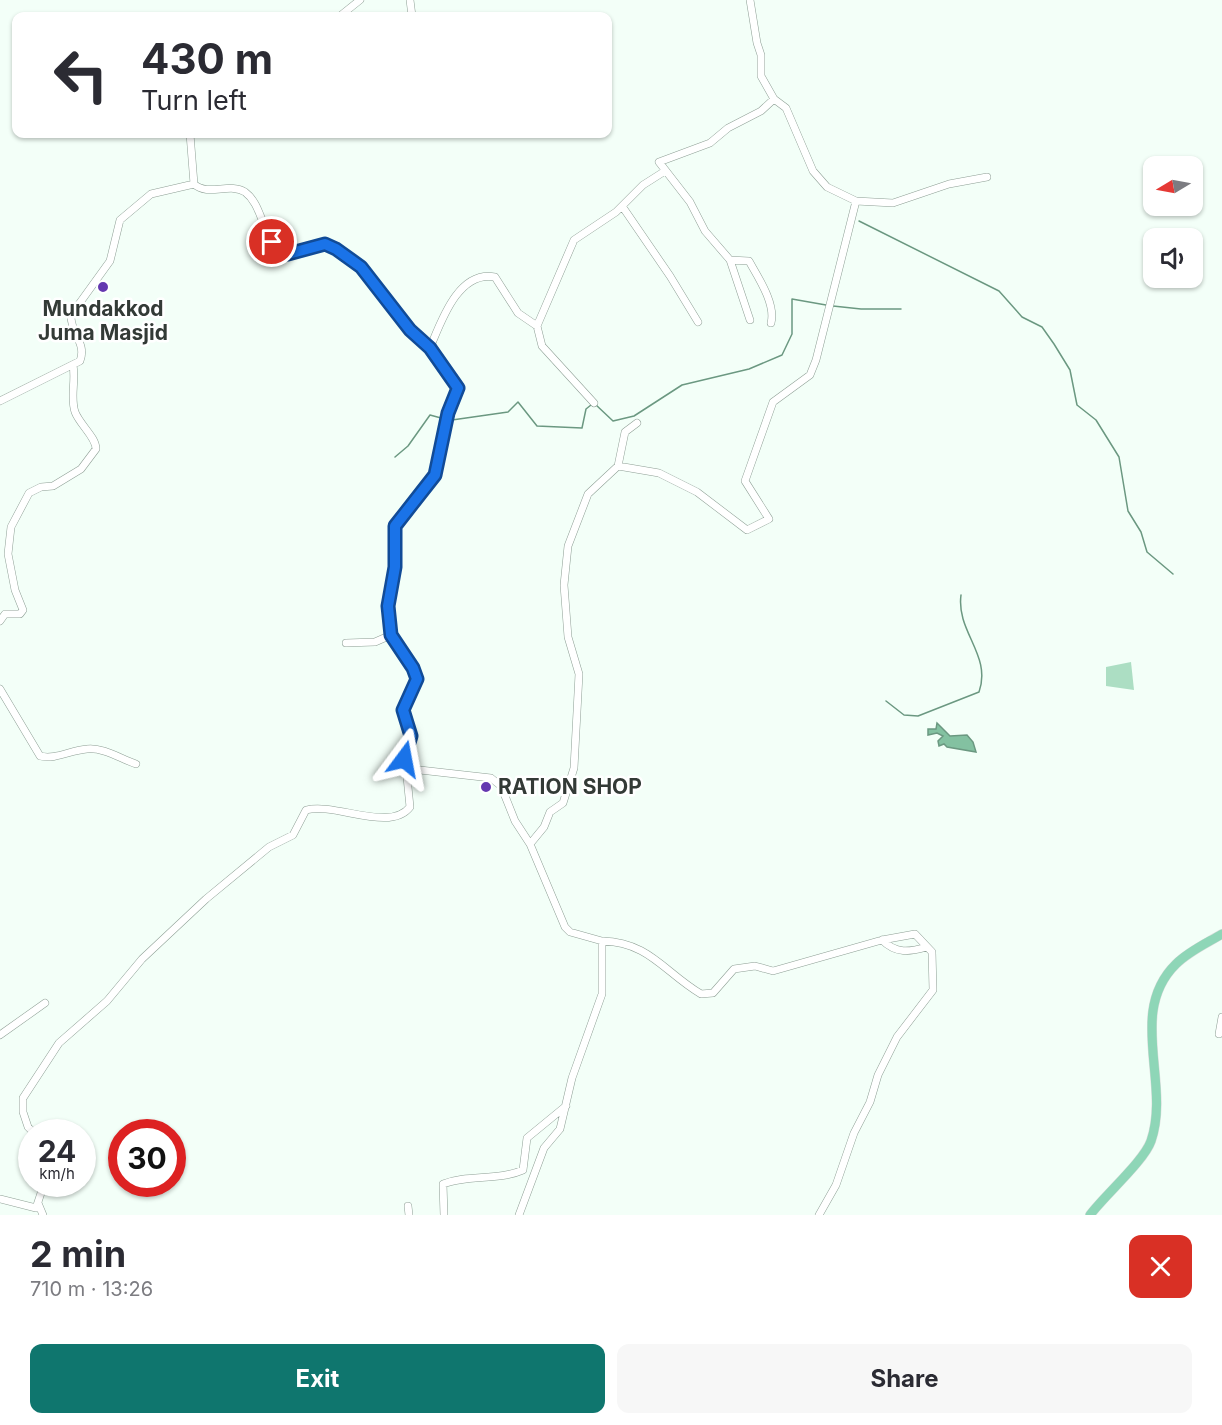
<!DOCTYPE html>
<meta charset="utf-8">
<style>
body{margin:0;font-family:Inter,sans-serif;background:#f7f7f7;color:#2b2b33;height:100vh;display:flex;flex-direction:column;font-size:22px;white-space:nowrap}
*{box-sizing:border-box;margin:0}
p{font-size:20px;color:#7c7c81}
.icon{flex:none;width:33px;height:33px;fill:none;stroke:currentColor;stroke-width:2;stroke-linecap:round;stroke-linejoin:round}
.map{position:relative;height:1215px;overflow:hidden}
.sheet{display:flex;flex-direction:column;background:#fff;flex:1}
.sheet>*{flex:none}
.top-card{position:absolute;left:12px;top:12px;width:600px;height:126px;border-radius:12px;box-shadow:0 2px 4px #0004;background:#fff;color:#2b2b33;overflow:hidden}
.needle{width:39px;rotate:260deg}
.buttons{position:absolute;left:1143px;top:156px;display:grid;gap:12px}
.buttons a{display:grid;place-items:center;width:60px;height:60px;border-radius:12px;background:#fff;box-shadow:0 2px 4px #0004;font-size:30px}
.speed{position:absolute;left:18px;top:1119px;display:flex;gap:12px;font-size:30px;font-weight:700;text-align:center}
.speed>*{display:grid;place-content:center;width:78px;height:78px;border-radius:50%;background:#fff;box-shadow:0 2px 4px #0004;line-height:1}
.speed small{font-size:15px;font-weight:400}
.speed .limit{border:9px solid #d22;background:#fff;color:#111}
.pin{position:absolute;display:grid;place-items:center;width:51px;height:51px;color:#fff;margin:-26px;border:3px solid #fff;border-radius:50%;box-shadow:0 2px 6px #0007}
.me{position:absolute;width:66px;margin:-33px;rotate:13deg;stroke-linejoin:round;filter:drop-shadow(0 0 4px #0008)}
.turn{display:flex;align-items:center;gap:21px;height:126px;padding:0 30px;font-size:27px}
.turn .icon{width:78px;height:78px;stroke-width:2.5}
.turn b{display:block;font-size:42px;line-height:51px}
.round{display:grid;place-items:center;flex:none;width:63px;height:63px;border-radius:12px;background:#f7f7f7}
.overview{display:flex;align-items:center;justify-content:space-between;height:102px;padding:0 30px}
h1{font-size:36px;font-weight:700;line-height:45px}
.action{display:flex;gap:12px;margin-top:auto;padding:12px 30px}
.action a{flex:1;height:69px;border-radius:12px;background:#0f766e;color:#fff;font-size:24px;font-weight:700;line-height:69px;text-align:center}
.action a+a{background:#f7f7f7;color:#2b2b33}
.map>svg:first-child{display:block}
</style>
<div class="map">
<svg width="1222" height="1215" viewBox="0 0 1222 1215">
<rect width="100%" height="100%" fill="#f3fff8"/>
<path fill="#acdec3" d="M 1131,662 L 1134,690 L 1106,686 L 1106,667 Z"/>
<path fill="#83c1a1" stroke="#6b9881" stroke-width="1.5" d="M 937,723 L 950,736 L 967,735 L 973,742 L 976,752 L 947,747 L 944,744 L 939,746 L 938,741 L 943,736 L 937,733 L 928,735 L 928,729 L 936,729 Z"/>
<g fill="none" stroke-linecap="round" stroke-linejoin="round">
<path stroke="#6b9881" stroke-width="1.5" d="M 859,221 L 999,291 L 1022,317 L 1042,327 L 1054,344 L 1070,370 L 1077,405 L 1096,420 L 1119,457 L 1128,511 L 1141,532 L 1147,552 L 1173,574
M 833,306 L 861,309 L 901,309
M 595,404 L 613,421 L 634,416 L 682,385 L 749,369 L 782,355 L 792,334 L 792,299 L 826,305
M 452,420 L 508,412 L 518,402 L 537,426 L 582,428 L 586,409 L 591,405
M 395,457 L 408,446 L 430,415 L 441,418
M 886,701 L 904,715 L 918,716 L 979,692 C 992,655 956,632 961,595"/>
<defs>
<path id="minor" d="M 410,0 L 412,16
M 340,16 L 360,0
M 194,184 C 208,197 230,182 245,192 C 265,207 259,238 288,254 L 325,244 L 336,249 L 361,267 L 410,330 L 430,348 L 457,384 L 458,388 L 448,413 L 435,475 L 395,526 L 395,567 L 388,606 L 391,635 L 413,668 L 417,679 L 403,710 L 411,736 L 403,755 L 406,767 L 411,769 L 491,778 L 501,786 L 515,821 L 530,844 L 565,927 L 570,932 L 602,941 L 602,994 L 572,1078 L 560,1129 L 544,1148 L 519,1215
M 856,201 L 893,203 L 949,184 L 987,177
M 622,206 L 670,276 L 698,322
M 730,260 L 750,320
M 771,323 C 776,304 758,277 749,261 L 730,260 L 705,231 L 690,202 L 659,162 L 710,143 L 728,128 L 761,111 L 774,99
M 430,348 C 441,322 458,270 495,277 L 518,313 L 537,326
M 0,401 L 80,361 C 87,343 70,333 71,315 L 110,261 L 120,220 L 151,194 L 194,184 L 190,134
M 594,403 L 542,346 L 537,326 L 574,240 L 616,212 L 643,185 L 665,171
M 618,466 L 625,432 L 637,423
M 0,621 L 5,614 L 20,614 L 23,610 L 15,590 L 8,554 L 11,527 L 29,493 L 41,487 L 53,486 L 81,469 L 96,449 C 96,437 80,425 75,412 C 70,397 76,381 73,365
M 346,643 L 375,642 L 391,635
M 0,689 L 40,756 C 55,760 71,750 87,749 C 103,747 121,759 136,764
M 530,844 L 544,827 L 550,812 L 563,803 L 574,768 L 579,674 L 568,637 L 564,585 L 568,546 L 588,494 L 618,466 L 659,473 L 697,492 L 747,530 L 769,519 L 745,481 L 773,402 L 810,375 L 816,360 L 856,201 L 827,187 L 813,171 L 786,108 L 774,99 L 761,76 L 761,55 L 757,43 L 750,0
M 882,940 C 896,954 909,952 927,947
M 602,941 C 649,942 664,972 701,994 L 713,993 L 734,969 L 755,966 L 773,971 L 882,940 L 915,934 L 932,952 L 933,990 L 897,1037 L 878,1075 L 870,1102 L 854,1133 L 836,1185 L 819,1215
M 1219,1034 L 1222,1017
M 0,1035 L 45,1003
M 33,1132 L 28,1127 L 23,1112 L 23,1098 L 59,1043 L 107,1001 L 142,959 L 206,899 L 269,847 L 293,835 L 306,810 C 335,802 390,833 410,807 L 406,767
M 0,1199 L 36,1208 L 44,1184
M 38,1203 L 43,1215
M 408,1206 L 409,1215
M 444,1215 L 443,1184 C 468,1174 498,1181 523,1170 L 527,1138 L 566,1106"/>
<path id="major" d="M 1090,1215 C 1105,1195 1144,1161 1151,1141 C 1171,1083 1127,1012 1176,964 C 1189,951 1207,943 1222,934"/>
</defs>
<use href="#minor" stroke="#8e9f95" stroke-width="8"/>
<use href="#major" stroke="#dadcdb" stroke-width="10"/>
<use href="#minor" stroke="#fff" stroke-width="7"/>
<use href="#major" stroke="#8ed6b7" stroke-width="9"/>
</g>
<g fill="none" stroke-linecap="round" stroke-linejoin="round">
<defs>
<path id="route" d="M 272,242 L 288,254 L 325,244 L 336,249 L 361,267 L 410,330 L 430,348 L 458,388 L 448,413 L 435,475 L 395,526 L 395,567 L 388,606 L 391,635 L 413,668 L 417,679 L 403,710 L 411,736 L 404,759"/>
</defs>
<use href="#route" stroke="#114b97" stroke-width="15"/>
<use href="#route" stroke="#1a73e8" stroke-width="10"/>
</g>
<g fill="#6438b0" stroke="#fff" stroke-width="2">
<circle cx="103" cy="287" r="6"/>
<circle cx="486" cy="787" r="6"/>
</g>
<g text-anchor="middle" stroke-width="5" stroke-linejoin="round" paint-order="stroke">
<g font-size="21" font-weight="bold" fill="#333a36" stroke="#fff">
<text x="103" y="316">Mundakkod<tspan x="103" dy="24">Juma Masjid</tspan></text>
<text x="498" y="794" text-anchor="start">RATION SHOP</text>
</g>
</g>
</svg>
<div class="buttons">
<a><svg class="needle" viewBox="-14 -14 28 28"><path d="M0-13l5 13h-10z" fill="#e53935"/><path d="M0 13l5-13h-10z" fill="#7c7c81"/></svg></a>
<a><svg class="icon" aria-label="sound" viewBox="0 0 24 24"><path d="M4 9h4l5-4v14l-5-4H4zM17 9q2 3 0 6"/></svg></a>
</div>
<div class="speed"><div>24<small>km/h</small></div><div class="limit">30</div></div>
<div class="pin" style="left:272px;top:242px;background:#d93025"><svg class="icon" aria-label="arrive" viewBox="0 0 24 24"><path d="M6 21V4h12l-3 4 3 4H6"/></svg></div>
<svg class="me" style="left:404px;top:759px" viewBox="-20 -20 40 40"><path d="M0-17L14 15 0 8-14 15z" fill="#1a73e8" stroke="#fff" stroke-width="4"/></svg>
<div class="top-card">
<div class="turn"><svg class="icon" aria-label="left" viewBox="0 0 24 24"><path d="M17 20v-9H6M10 6l-5 5 5 5"/></svg><div><b>430 m</b>Turn left</div></div>
</div>
</div>
<section class="sheet">
<div class="overview"><div><h1>2 min</h1><p>710 m · 13:26</p></div><a class="round" style="background:#d93025;color:#fff"><svg class="icon" aria-label="close" viewBox="0 0 24 24"><path d="M6 6l12 12M18 6L6 18"/></svg></a></div>
<div class="action"><a>Exit</a><a>Share</a></div>
</section>
